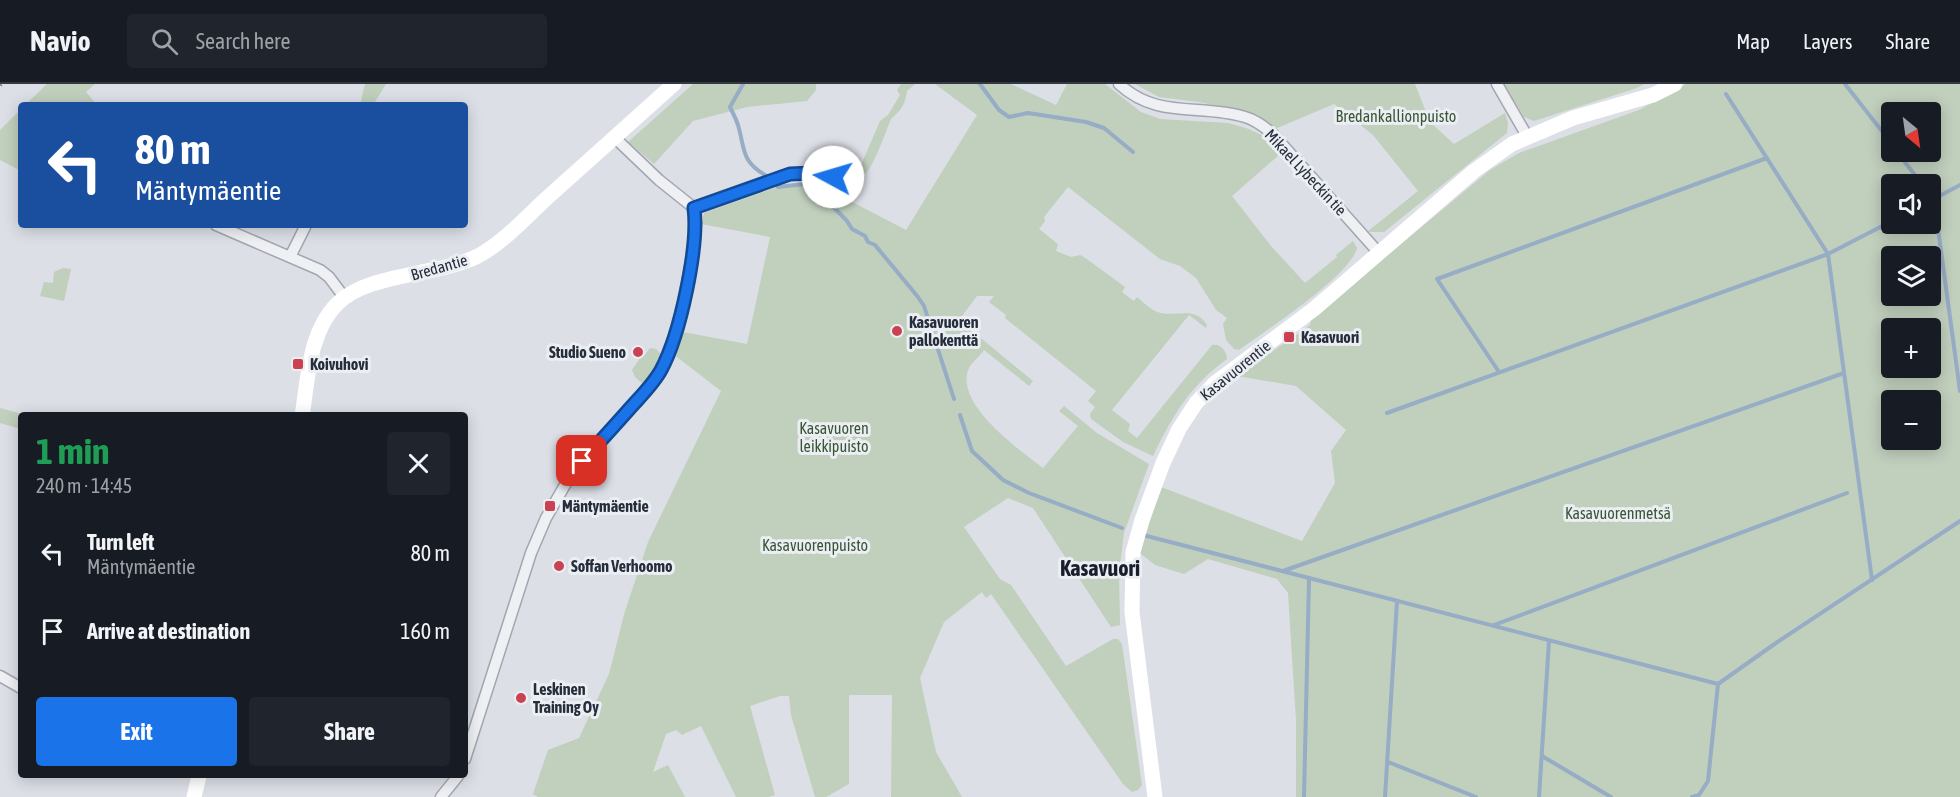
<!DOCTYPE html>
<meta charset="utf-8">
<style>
body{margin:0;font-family:"Asap Condensed",sans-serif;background:#20242c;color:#f1f3f6;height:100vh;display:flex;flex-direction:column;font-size:22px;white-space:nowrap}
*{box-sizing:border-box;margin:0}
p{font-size:20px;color:#9ea1a6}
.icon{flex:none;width:33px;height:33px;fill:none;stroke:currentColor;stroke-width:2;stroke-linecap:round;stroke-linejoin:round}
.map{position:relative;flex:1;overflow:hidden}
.sheet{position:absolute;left:18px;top:328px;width:450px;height:366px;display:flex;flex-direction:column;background:#171b24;border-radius:6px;box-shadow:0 3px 15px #0003}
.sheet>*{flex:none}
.top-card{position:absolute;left:18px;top:18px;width:450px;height:126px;border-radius:6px;box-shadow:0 3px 15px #0003;background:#1a4fa0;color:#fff;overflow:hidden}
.needle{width:39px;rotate:151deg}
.tools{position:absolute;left:1881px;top:18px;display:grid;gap:12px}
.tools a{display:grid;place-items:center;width:60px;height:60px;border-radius:6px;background:#171b24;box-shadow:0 3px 15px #0003;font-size:30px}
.pin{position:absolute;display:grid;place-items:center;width:51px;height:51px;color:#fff;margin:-26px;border-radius:12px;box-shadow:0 3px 9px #0006}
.me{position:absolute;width:66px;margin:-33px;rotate:276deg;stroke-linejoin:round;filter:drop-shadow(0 0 4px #0008)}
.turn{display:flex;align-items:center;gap:21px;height:126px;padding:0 18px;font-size:27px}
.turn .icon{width:78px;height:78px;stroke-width:2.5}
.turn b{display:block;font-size:42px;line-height:51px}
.round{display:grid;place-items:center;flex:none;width:63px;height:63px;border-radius:6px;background:#20242c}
.head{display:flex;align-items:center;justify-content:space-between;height:102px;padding:0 18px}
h1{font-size:36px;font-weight:700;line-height:45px;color:#1e9e55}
.primary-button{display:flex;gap:12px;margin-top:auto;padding:12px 18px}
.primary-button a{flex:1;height:69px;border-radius:6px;background:#1a73e8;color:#fff;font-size:24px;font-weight:700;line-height:69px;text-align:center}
.primary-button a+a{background:#20242c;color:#f1f3f6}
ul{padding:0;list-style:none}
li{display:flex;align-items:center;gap:18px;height:78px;padding:0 18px}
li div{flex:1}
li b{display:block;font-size:22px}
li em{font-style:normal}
header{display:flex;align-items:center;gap:36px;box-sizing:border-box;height:84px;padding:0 30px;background:#171b24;border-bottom:2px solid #363941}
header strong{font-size:28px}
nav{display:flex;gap:33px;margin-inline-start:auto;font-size:21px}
.search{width:420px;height:54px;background:#20242c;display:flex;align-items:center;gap:15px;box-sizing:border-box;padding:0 21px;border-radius:6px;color:#9ea1a6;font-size:22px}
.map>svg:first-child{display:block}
</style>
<header>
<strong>Navio</strong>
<div class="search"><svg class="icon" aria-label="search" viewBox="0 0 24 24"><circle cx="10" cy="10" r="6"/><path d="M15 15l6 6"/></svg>Search here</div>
<nav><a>Map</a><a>Layers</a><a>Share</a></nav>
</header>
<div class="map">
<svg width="1960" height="713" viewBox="0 0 1960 713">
<rect width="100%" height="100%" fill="#dcdfe6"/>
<path fill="#c1cfbd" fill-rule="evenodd" d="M 47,0 L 95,0 L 86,8 L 97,21 L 25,21 Z
M 365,0 L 386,0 L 373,21 L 360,21 Z
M 693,0 L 816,0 L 816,6 L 807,17 L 747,23 L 693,37 L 654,80 L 628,58 Z
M 901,0 L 915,0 L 907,7 C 905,21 901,26 891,35 C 886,47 871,91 860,95 C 855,97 850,95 846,93 L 846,89 L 855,91 L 858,88 L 880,37 L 888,31 L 900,11 L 897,6 Z
M 935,0 L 1011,0 L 1056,21 L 1067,0 L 1105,0 L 1141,28 L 1160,35 L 1228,39 L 1246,44 L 1264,52 L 1279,71 L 1232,112 L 1271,162 L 1305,199 L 1337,173 L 1336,171 L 1353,157 L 1357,164 C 1350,192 1265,247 1239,266 L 1234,265 L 1226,256 L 1223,240 L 1227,234 L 1216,226 L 1196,194 L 1180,182 L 1160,175 L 1068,103 L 1044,133 L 1045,137 L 1039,145 L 1058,160 L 1056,167 L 1071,173 L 1080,171 L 1084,173 L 1125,203 L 1122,208 L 1134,217 L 1137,213 C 1143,218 1150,225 1157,228 C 1176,234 1195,221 1207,241 L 1206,244 L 1189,231 L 1112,326 L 1130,340 L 1128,347 L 1137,354 L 1212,261 C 1220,259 1227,267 1227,275 C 1189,303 1173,331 1153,372 L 1123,358 L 1091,335 L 1090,330 L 1095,323 L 1088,317 L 1096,307 L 1005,234 L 1006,231 L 989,218 L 994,212 L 977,212 L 959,236 L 1033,297 L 1029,302 L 984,266 C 980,272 972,278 969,284 C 953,320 1020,366 1043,384 L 1078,342 L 1059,327 L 1064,322 L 1097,349 L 1149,380 L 1124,449 L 1119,489 L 1120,541 L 1111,543 L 1107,537 L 1033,424 L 1008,414 L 964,443 L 1000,495 L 1011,501 L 1066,582 L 1113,555 L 1118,555 L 1122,560 L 1142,701 L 1138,706 L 1132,708 L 1123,700 L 991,510 L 986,514 L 982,508 L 944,538 L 920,594 L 936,668 L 962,713 L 891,713 L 892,611 L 849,611 L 849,700 L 826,713 L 815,713 L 791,631 L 789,612 L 780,612 L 750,622 L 775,711 L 769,713 L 736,713 L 701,642 L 682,651 L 676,646 L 666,650 L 653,688 L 668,681 L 685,713 L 538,713 L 533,710 L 548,666 L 579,654 L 609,590 L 625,527 L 648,458 L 721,307 L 673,270 L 683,248 L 747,260 L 770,153 L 701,140 L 704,129 L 786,100 L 808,98 L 834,102 L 839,111 L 906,146 L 977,31 Z
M 1135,0 L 1415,0 L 1430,38 L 1454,60 L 1505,29 L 1508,39 L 1507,49 L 1384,148 L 1367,148 L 1418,107 L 1373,51 L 1334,20 L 1275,45 L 1263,35 L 1248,28 L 1199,18 L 1159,13 Z
M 1504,0 L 1644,0 L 1637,4 L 1534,37 L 1524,33 Z
M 1686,0 L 1960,0 L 1960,713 L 1296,713 L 1296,636 L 1288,509 L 1277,495 L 1208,475 L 1184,490 L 1155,481 L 1140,469 L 1161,403 L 1302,457 L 1335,399 L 1331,367 L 1346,346 L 1296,302 L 1237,292 L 1286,258 L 1288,259 L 1294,255 L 1294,253 L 1310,241 L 1311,235 L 1490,86 L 1519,69 L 1639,26 ZM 1892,28 L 1930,28 L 1930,68 L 1892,68 ZM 1892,100 L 1930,100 L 1930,140 L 1892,140 ZM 1892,172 L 1930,172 L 1930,212 L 1892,212 ZM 1892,244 L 1930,244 L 1930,284 L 1892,284 ZM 1892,316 L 1930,316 L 1930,356 L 1892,356 Z
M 21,25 L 21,87 L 0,76 L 0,46 Z
M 63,184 L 71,185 L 64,217 L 40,212 L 44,198 L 53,199 L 54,188 Z
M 650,264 L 656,265 L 662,271 L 657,283 L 643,300 L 635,293 L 632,286 L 642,271 L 644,272 Z
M 0,324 L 26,331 L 21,332 L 21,345 L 0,339 Z"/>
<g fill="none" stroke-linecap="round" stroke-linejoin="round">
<path stroke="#97acc5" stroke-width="4" d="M 743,0 L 730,23 C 733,29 736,35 738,41 C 745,65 741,77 765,91
M 980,0 L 999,26 L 1009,33 L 1028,29 L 1086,38 L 1104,44 L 1133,68
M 1845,0 L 1892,60
M 1726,10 L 1828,170 L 1872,496
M 1897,68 L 1922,100
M 778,103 L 805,100 L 820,109 L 847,137 L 852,145 L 865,152 L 868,158 L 875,161 L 918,213 L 924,222 L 954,315
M 1930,111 L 1934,115 L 1960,307
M 1930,117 L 1960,101
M 1499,288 L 1437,195 L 1767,74
M 1387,329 L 1828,170 L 1892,137
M 960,331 L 972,367 L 1003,396 L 1029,409 L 1122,444
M 1143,451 L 1718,600 L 1776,559 L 1960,437
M 1283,487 L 1844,289
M 1494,541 L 1847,409
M 1542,672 L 1611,713
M 1388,678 L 1476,713
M 1304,713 L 1309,495
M 1385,713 L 1397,517
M 1539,713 L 1549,557
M 1692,713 L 1699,711 L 1708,697 L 1718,600"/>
<defs>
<path id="street" d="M 1119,0 C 1158,36 1200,19 1245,33 C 1256,36 1264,43 1273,50 L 1378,168
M 1497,0 L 1527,52
M 694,124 L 790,90 L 813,89 L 833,93
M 216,141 L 320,186 L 329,193 L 344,213
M 290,173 L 306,141
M 0,592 L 21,604
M 465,675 L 531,469 L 546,434 L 573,387 L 647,305 L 661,286 L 675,251 L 684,215 L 694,161 L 696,140 L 694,124 L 659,96 L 614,53
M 441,713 L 458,692"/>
</defs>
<use href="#street" stroke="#a2a6af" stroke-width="13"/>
<use href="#street" stroke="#eef0f4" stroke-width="10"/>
<path stroke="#fff" stroke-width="15" d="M 302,332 C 308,295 309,248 337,220 C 367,189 438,192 478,172 C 504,158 526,133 548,113 C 590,75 632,38 674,0
M 194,713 L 199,692
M 1155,713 L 1132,528 L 1133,468 L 1142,436 L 1163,379 L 1179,345 L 1196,319 L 1215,299 L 1314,225 L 1474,87 L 1512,60 L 1573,34 L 1653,11 L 1675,0"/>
<path stroke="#767e8f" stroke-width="4" stroke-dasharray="3 6" stroke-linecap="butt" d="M 0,1 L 1,0"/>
</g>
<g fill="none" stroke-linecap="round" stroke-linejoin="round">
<defs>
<path id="route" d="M 582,377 C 599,359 616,340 632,322 C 642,311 654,299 661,286 C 680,251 699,163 694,124 L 790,90 L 813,89 L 833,93"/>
</defs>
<use href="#route" stroke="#114b97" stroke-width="15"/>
<use href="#route" stroke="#1a73e8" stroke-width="10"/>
</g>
<g fill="#ca4151" stroke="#ebeef3" stroke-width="2">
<circle cx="897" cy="247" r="6"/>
<rect x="1283" y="247" width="12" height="12" rx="3"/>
<circle cx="638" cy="268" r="6"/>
<rect x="292" y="274" width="12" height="12" rx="3"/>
<rect x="544" y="416" width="12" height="12" rx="3"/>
<circle cx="559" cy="482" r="6"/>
<circle cx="521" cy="614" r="6"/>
</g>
<g text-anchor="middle" stroke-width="6" stroke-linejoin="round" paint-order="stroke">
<g font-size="16" fill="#395634" stroke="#ebeef3">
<text x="1396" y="38">Bredankallionpuisto</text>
<text x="834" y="350">Kasavuoren<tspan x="834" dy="18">leikkipuisto</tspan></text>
<text x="1618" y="435">Kasavuorenmetsä</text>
<text x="815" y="467">Kasavuorenpuisto</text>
</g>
<g font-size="16" fill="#262d3b" stroke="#ebeef3">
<text transform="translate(1306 88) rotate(47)" y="6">Mikael Lybeckin tie</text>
<text transform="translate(439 183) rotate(-16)" y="6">Bredantie</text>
<text transform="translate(1235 286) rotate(-39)" y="6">Kasavuorentie</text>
</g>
<g font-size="16" font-weight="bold" fill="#262d3b" stroke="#ebeef3" text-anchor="start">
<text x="909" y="244">Kasavuoren<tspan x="909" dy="18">pallokenttä</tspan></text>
<text x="1301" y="259">Kasavuori</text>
<text x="626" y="274" text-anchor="end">Studio Sueno</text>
<text x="310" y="286">Koivuhovi</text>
<text x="562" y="428">Mäntymäentie</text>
<text x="571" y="488">Soffan Verhoomo</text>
<text x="533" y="611">Leskinen<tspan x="533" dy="18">Training Oy</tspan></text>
</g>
<g font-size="22" font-weight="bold" fill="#181e2c" stroke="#ebeef3">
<text x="1100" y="492">Kasavuori</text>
</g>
</g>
</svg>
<div class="tools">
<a><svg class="needle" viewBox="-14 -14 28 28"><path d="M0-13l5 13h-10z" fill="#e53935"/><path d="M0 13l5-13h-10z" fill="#9ea1a6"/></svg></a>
<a><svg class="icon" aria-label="sound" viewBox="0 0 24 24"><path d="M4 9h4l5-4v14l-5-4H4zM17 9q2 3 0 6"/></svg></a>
<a><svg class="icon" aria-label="layers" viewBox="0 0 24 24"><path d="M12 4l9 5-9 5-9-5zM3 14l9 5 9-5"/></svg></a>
<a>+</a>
<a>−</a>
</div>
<div class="pin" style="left:582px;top:377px;background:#d93025"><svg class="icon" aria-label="arrive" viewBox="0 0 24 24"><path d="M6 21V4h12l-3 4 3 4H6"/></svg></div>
<svg class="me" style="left:833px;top:93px" viewBox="-20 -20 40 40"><circle r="19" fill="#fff"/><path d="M0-13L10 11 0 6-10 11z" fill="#1a73e8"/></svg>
<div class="top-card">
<div class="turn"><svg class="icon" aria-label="left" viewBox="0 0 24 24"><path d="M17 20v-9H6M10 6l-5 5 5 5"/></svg><div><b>80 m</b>Mäntymäentie</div></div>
</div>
<section class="sheet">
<div class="head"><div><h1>1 min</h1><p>240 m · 14:45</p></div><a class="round"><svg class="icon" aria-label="close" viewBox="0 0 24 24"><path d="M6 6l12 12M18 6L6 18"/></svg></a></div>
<ul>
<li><svg class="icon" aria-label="left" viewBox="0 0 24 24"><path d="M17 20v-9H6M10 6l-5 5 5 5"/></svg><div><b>Turn left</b><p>Mäntymäentie</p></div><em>80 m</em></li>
<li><svg class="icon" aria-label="arrive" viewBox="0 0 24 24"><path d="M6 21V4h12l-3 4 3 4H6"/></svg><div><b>Arrive at destination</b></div><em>160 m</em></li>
</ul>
<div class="primary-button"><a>Exit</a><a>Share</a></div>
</section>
</div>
